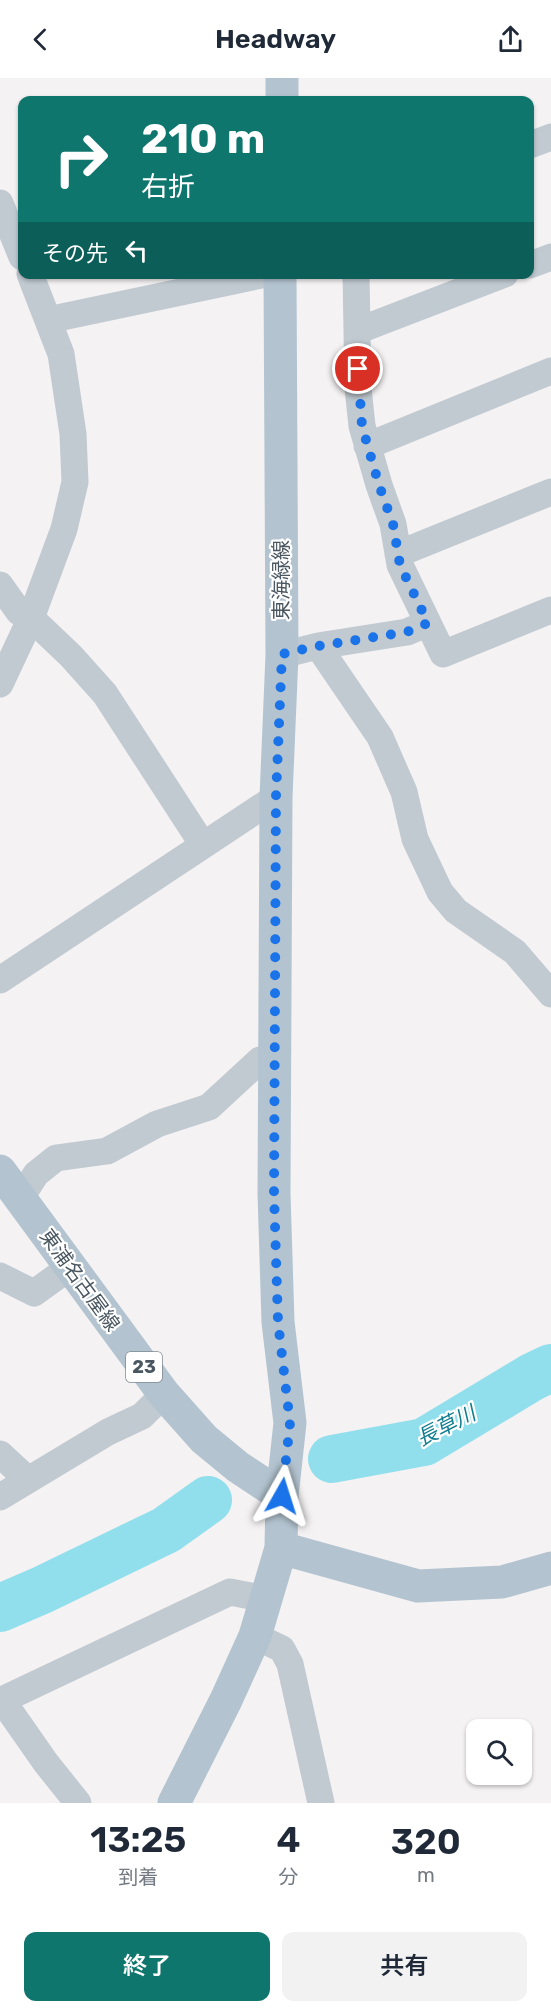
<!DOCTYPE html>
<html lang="ja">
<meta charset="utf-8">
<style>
body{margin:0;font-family:Rubik,"Noto Sans JP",sans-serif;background:#f2f2f3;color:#1f2937;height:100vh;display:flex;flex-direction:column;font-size:22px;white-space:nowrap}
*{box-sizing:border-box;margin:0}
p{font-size:20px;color:#747a83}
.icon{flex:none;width:33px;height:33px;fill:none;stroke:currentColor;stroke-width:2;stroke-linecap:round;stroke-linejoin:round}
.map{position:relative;height:1725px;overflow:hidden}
.side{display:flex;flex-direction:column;background:#fff;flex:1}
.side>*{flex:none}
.hud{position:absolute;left:18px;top:18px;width:516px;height:183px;border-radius:12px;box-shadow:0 2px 4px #0004;background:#0f766e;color:#fff;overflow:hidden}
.tools{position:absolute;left:466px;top:1641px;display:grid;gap:12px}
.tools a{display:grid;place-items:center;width:66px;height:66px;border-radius:12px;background:#fff;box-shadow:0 2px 4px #0004;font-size:30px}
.pin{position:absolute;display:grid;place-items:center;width:51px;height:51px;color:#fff;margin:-26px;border:3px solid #fff;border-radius:50%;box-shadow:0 2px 6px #0007}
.me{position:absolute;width:66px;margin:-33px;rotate:6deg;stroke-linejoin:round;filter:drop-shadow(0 0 4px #0008)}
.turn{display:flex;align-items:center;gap:21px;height:126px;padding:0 24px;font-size:27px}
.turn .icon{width:78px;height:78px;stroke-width:2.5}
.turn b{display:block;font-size:42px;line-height:51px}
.then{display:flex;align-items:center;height:57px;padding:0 24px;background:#0003;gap:12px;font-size:22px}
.eta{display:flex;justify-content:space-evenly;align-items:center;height:102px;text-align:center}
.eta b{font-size:36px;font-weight:600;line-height:42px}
.button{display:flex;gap:12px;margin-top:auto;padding:12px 24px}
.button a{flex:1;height:69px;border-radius:12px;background:#0f766e;color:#fff;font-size:24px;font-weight:600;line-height:69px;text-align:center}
.button a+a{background:#f2f2f3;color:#1f2937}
header{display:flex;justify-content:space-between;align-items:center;height:78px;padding:0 24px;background:#fff;font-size:27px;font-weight:600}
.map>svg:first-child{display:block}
</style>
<header><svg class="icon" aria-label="back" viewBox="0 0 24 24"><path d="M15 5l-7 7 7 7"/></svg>Headway<svg class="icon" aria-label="share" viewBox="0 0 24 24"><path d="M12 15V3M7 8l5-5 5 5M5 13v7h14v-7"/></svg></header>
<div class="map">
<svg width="551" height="1725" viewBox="0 0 551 1725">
<rect width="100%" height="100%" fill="#f4f2f3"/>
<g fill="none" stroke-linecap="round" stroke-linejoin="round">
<path stroke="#91dfec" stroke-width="48" d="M 332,1381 L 424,1364 L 532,1299 L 551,1290
M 0,1530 L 42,1512 L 166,1452 L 208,1422"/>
<path stroke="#c1cad1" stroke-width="27" d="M 530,67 L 551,59
M 0,125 L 22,179
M 530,187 L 551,179
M 356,196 L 358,310 L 362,348 L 379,407 L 393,446 L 400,487 L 443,576 L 551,532
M 48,242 L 266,196
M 357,253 L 505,196
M 367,368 L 551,293
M 398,476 L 551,414
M 0,507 L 19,534 L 31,540 L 71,578 L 105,616 L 203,767
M 318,568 L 407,554 L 428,545
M 282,577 L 318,568 L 380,659 L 404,714 L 415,761 L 440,814 L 456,833 L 515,874 L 551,916
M 0,606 L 31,540 L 64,451 L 75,404 L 73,356 L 61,276 L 30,196
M 0,902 L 276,719
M 17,1116 L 27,1110 L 36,1096 L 56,1080 L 107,1073 L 157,1046 L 209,1029 L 260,982 L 275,981
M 0,1198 L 34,1215 L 70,1189
M 0,1376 L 28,1402
M 0,1419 L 108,1354 L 142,1338 L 164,1316
M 255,1558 L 282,1571 L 290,1586 L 321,1725
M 2,1622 L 46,1685 L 78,1725
M 0,1623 L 230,1514 L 266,1521"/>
<path stroke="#b3c4d0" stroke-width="33" d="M 282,22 L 282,0
M 280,196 L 282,577 L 276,719 L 274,1115 L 278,1244 L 290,1345 L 282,1418
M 0,1093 L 164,1316 L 204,1361 L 238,1389 L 282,1418 L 281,1470 L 255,1558 L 226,1622 L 174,1725
M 281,1470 L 418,1508 L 502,1504 L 551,1490"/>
</g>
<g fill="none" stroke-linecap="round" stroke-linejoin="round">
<path stroke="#1a73e8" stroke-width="10" stroke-dasharray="0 18" d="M 282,1418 L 290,1345 L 278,1244 L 274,1115 L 276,718 L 282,576 L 318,568 L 407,554 L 428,545 L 400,487 L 393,446 L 379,407 L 362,348 L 358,291"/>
</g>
<g text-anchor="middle" stroke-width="4.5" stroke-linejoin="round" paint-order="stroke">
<rect fill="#fff" stroke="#808990" stroke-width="1.5" x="126" y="1274" width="36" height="30" rx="4.5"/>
<g font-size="18" font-weight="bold" fill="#4a5760">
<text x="144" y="1295">23</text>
</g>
<g font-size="20" fill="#4a5760" stroke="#fff">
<text transform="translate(281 502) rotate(-90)" y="7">東海緑線</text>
<text transform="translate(80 1202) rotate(54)" y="7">東浦名古屋線</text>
</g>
<g font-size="21" font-style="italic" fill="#0f7d8f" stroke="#fff">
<text transform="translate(446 1348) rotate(-27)" y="7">長草川</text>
</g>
</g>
</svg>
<div class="tools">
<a><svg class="icon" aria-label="search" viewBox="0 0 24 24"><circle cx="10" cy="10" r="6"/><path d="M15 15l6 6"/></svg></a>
</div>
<div class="pin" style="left:358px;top:291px;background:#d93025"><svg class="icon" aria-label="arrive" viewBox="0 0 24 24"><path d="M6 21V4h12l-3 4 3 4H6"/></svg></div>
<svg class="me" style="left:282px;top:1418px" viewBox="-20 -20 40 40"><path d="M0-17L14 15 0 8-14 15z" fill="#1a73e8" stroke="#fff" stroke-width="4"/></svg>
<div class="hud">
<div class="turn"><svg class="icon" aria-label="right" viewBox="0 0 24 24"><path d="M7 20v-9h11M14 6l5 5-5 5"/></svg><div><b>210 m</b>右折</div></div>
<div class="then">その先<svg class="icon" aria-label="left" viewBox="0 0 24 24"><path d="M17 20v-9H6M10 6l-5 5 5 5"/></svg></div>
</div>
</div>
<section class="side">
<div class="eta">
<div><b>13:25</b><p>到着</p></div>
<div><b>4</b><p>分</p></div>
<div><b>320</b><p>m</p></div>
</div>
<div class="button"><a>終了</a><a>共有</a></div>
</section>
